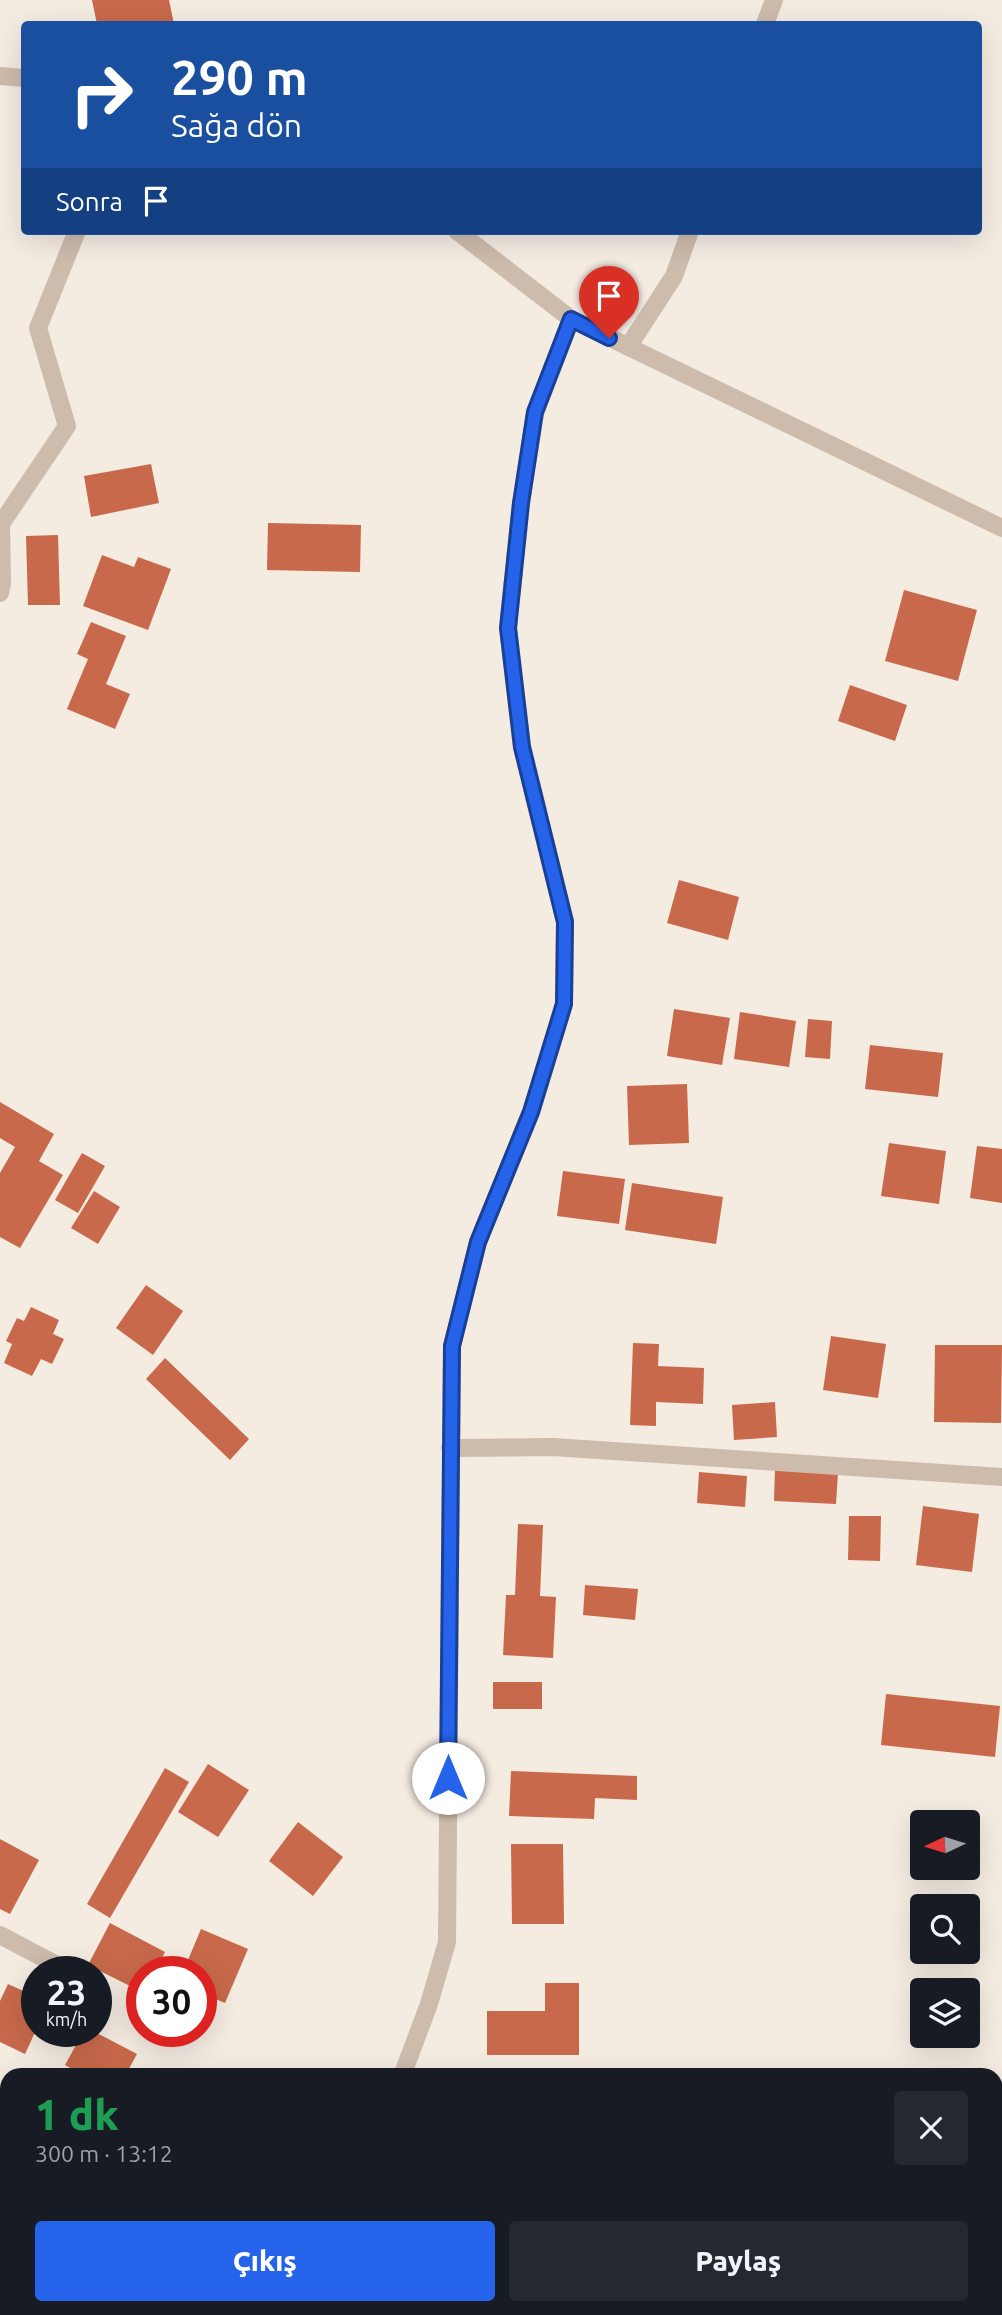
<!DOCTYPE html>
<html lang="tr">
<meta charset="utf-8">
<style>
body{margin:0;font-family:Ubuntu,sans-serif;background:#242831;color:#f1f3f6;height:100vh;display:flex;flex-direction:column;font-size:26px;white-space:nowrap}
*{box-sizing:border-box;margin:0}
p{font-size:23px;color:#9ea1a6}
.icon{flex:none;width:38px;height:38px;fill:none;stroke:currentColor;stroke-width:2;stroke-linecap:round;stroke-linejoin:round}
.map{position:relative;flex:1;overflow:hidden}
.panel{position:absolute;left:0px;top:2068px;width:1003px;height:247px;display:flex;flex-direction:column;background:#171b24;border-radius:21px 21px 0 0;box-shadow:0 7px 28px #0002}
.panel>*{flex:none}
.banner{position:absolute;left:21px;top:21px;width:961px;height:214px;border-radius:7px;box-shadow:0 7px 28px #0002;background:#1a4fa0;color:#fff;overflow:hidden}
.needle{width:46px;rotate:266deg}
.buttons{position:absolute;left:910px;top:1810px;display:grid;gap:14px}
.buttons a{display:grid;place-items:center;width:70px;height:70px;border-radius:7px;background:#171b24;box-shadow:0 7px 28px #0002;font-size:35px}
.speed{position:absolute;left:21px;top:1956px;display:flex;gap:14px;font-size:35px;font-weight:700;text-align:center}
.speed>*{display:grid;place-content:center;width:91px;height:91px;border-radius:50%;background:#171b24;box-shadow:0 7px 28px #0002;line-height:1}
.speed small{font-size:18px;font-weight:400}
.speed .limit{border:10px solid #d22;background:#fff;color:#111}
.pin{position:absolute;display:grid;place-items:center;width:60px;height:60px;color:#fff;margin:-72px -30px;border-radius:50% 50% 50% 0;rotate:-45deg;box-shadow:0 0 7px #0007}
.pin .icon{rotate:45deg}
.me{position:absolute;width:77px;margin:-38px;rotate:0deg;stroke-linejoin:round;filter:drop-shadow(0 0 5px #0008)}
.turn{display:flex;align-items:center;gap:24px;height:147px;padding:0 35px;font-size:32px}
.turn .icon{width:91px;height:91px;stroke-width:2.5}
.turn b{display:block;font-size:49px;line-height:60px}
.then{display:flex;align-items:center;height:66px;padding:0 35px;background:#0003;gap:14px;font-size:26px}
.round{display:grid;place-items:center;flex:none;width:74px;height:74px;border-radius:7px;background:#242831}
.headline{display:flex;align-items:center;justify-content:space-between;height:119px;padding:0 35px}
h1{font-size:42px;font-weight:800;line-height:52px;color:#1e9e55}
.action{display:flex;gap:14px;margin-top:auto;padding:14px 35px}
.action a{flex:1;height:80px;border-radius:7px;background:#2563eb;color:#fff;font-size:28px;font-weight:800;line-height:80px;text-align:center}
.action a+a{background:#242831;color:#f1f3f6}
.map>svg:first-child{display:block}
</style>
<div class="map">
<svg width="1002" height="2315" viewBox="0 0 1002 2315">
<rect width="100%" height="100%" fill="#f4ebe1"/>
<path fill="#c8694b" d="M 92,0 L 169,0 L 174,24 L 97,24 Z
M 151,464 L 159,503 L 91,517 L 84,476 Z
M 268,523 L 361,525 L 360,572 L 267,570 Z
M 58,535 L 60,605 L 28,605 L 26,536 Z
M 102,555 L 134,567 L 138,557 L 171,569 L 148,630 L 83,606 Z
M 904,590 L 977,610 L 958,681 L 885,661 Z
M 91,622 L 126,636 L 106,684 L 130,694 L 115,729 L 67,709 L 88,659 L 77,654 Z
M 850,685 L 907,705 L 895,741 L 838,721 Z
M 679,880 L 739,897 L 728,940 L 667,923 Z
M 674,1009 L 730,1018 L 722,1065 L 667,1056 Z
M 740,1012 L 796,1021 L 789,1067 L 734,1059 Z
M 808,1019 L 832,1021 L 830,1059 L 805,1057 Z
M 870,1045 L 943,1053 L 938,1097 L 865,1089 Z
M 687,1084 L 689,1143 L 629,1145 L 627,1086 Z
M 0,1102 L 54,1134 L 39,1161 L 63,1175 L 20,1248 L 0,1237 L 0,1173 L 15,1147 L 0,1138 Z
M 889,1143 L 946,1151 L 939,1204 L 881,1196 Z
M 977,1146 L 1002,1149 L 1002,1203 L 970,1198 Z
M 82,1153 L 105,1166 L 78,1213 L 55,1200 Z
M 563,1171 L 625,1179 L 619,1224 L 557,1216 Z
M 632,1183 L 723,1197 L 716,1244 L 625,1230 Z
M 94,1191 L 120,1207 L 98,1244 L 71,1228 Z
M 146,1285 L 183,1311 L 153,1355 L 116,1328 Z
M 31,1307 L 59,1320 L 53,1334 L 64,1339 L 52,1364 L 41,1359 L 32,1376 L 4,1363 L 12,1344 L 6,1341 L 17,1318 L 24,1321 Z
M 831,1336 L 886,1344 L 878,1398 L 823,1390 Z
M 633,1343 L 659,1344 L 658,1366 L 704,1368 L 703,1404 L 656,1402 L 656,1426 L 630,1425 Z
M 935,1345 L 1002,1345 L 1001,1423 L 934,1422 Z
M 165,1358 L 249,1439 L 230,1460 L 146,1379 Z
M 775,1402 L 777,1437 L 734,1440 L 732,1405 Z
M 775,1469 L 838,1472 L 836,1504 L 774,1501 Z
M 699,1472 L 747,1476 L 745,1507 L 697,1503 Z
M 923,1506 L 979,1514 L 972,1572 L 916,1565 Z
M 849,1516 L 881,1516 L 880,1561 L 848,1560 Z
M 518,1524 L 543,1525 L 540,1596 L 556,1597 L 553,1658 L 503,1655 L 506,1595 L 515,1595 Z
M 585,1585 L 638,1589 L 635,1620 L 583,1615 Z
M 493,1682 L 542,1682 L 542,1709 L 493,1709 Z
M 886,1694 L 1000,1706 L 995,1757 L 881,1745 Z
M 208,1764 L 249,1790 L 218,1837 L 178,1812 Z
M 165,1768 L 189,1782 L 110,1918 L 87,1904 Z
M 511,1771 L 637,1776 L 637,1800 L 595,1798 L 594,1819 L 509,1816 Z
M 298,1822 L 343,1857 L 313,1896 L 269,1861 Z
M 0,1839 L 39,1860 L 10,1914 L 0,1909 Z
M 511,1844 L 563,1844 L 564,1924 L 512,1924 Z
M 110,1923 L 165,1952 L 155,1972 L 142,1972 L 142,1992 L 88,1965 Z
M 201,1929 L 248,1949 L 225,2003 L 201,1993 L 201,1972 L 183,1972 Z
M 545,1983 L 579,1983 L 579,2055 L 487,2055 L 487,2011 L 545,2011 Z
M 8,1984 L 37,1997 L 37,2028 L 25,2054 L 0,2042 L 0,2001 Z
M 83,2032 L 95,2032 L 137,2054 L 125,2076 L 84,2076 L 65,2065 Z
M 996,2251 L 1002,2251 L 1002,2298 L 996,2298 Z
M 774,2308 L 864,2308 L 864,2315 L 774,2315 Z"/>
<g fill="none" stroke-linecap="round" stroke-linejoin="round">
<path stroke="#cdbbac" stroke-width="18" d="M 765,24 L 774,0
M 0,76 L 24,78
M 571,319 L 1002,528
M 628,347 L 674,276 L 690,231
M 0,593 L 2,583 L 1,524 L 67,426 L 38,328 L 77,231
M 450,1448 L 553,1447 L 1002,1477
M 0,1935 L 70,1972
M 402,2076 L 429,2004 L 447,1942 L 452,1346 L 478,1242 L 531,1112 L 564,1004 L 565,921 L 522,747 L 508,628 L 521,503 L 535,413 L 571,319 L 457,231
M 252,2315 L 255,2308"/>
</g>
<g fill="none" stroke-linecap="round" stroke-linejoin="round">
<defs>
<path id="route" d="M 448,1778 L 452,1346 L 478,1242 L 531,1112 L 564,1004 L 565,922 L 522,747 L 508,628 L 521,503 L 535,412 L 571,319 L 609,338"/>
</defs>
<use href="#route" stroke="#184099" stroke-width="18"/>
<use href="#route" stroke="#2563eb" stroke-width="12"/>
</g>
</svg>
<div class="buttons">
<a><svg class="needle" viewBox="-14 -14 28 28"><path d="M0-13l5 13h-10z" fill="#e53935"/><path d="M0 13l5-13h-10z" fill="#9ea1a6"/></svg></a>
<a><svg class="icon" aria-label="search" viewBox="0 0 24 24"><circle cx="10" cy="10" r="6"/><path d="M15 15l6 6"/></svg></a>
<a><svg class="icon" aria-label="layers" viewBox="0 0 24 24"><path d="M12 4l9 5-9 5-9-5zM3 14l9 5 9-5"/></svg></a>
</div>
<div class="speed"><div>23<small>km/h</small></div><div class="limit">30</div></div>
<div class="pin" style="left:609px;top:338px;background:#d93025"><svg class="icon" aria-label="arrive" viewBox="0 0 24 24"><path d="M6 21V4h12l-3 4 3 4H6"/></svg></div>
<svg class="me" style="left:448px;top:1778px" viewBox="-20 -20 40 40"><circle r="19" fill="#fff"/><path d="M0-13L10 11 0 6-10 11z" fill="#2563eb"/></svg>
<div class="banner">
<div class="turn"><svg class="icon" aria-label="right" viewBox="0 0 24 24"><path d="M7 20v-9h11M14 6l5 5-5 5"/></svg><div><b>290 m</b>Sağa dön</div></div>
<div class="then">Sonra<svg class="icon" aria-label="arrive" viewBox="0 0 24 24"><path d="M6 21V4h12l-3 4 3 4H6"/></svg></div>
</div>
<section class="panel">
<div class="headline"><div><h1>1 dk</h1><p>300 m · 13:12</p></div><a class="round"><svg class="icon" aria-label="close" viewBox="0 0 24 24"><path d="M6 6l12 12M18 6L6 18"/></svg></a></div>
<div class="action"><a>Çıkış</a><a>Paylaş</a></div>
</section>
</div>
